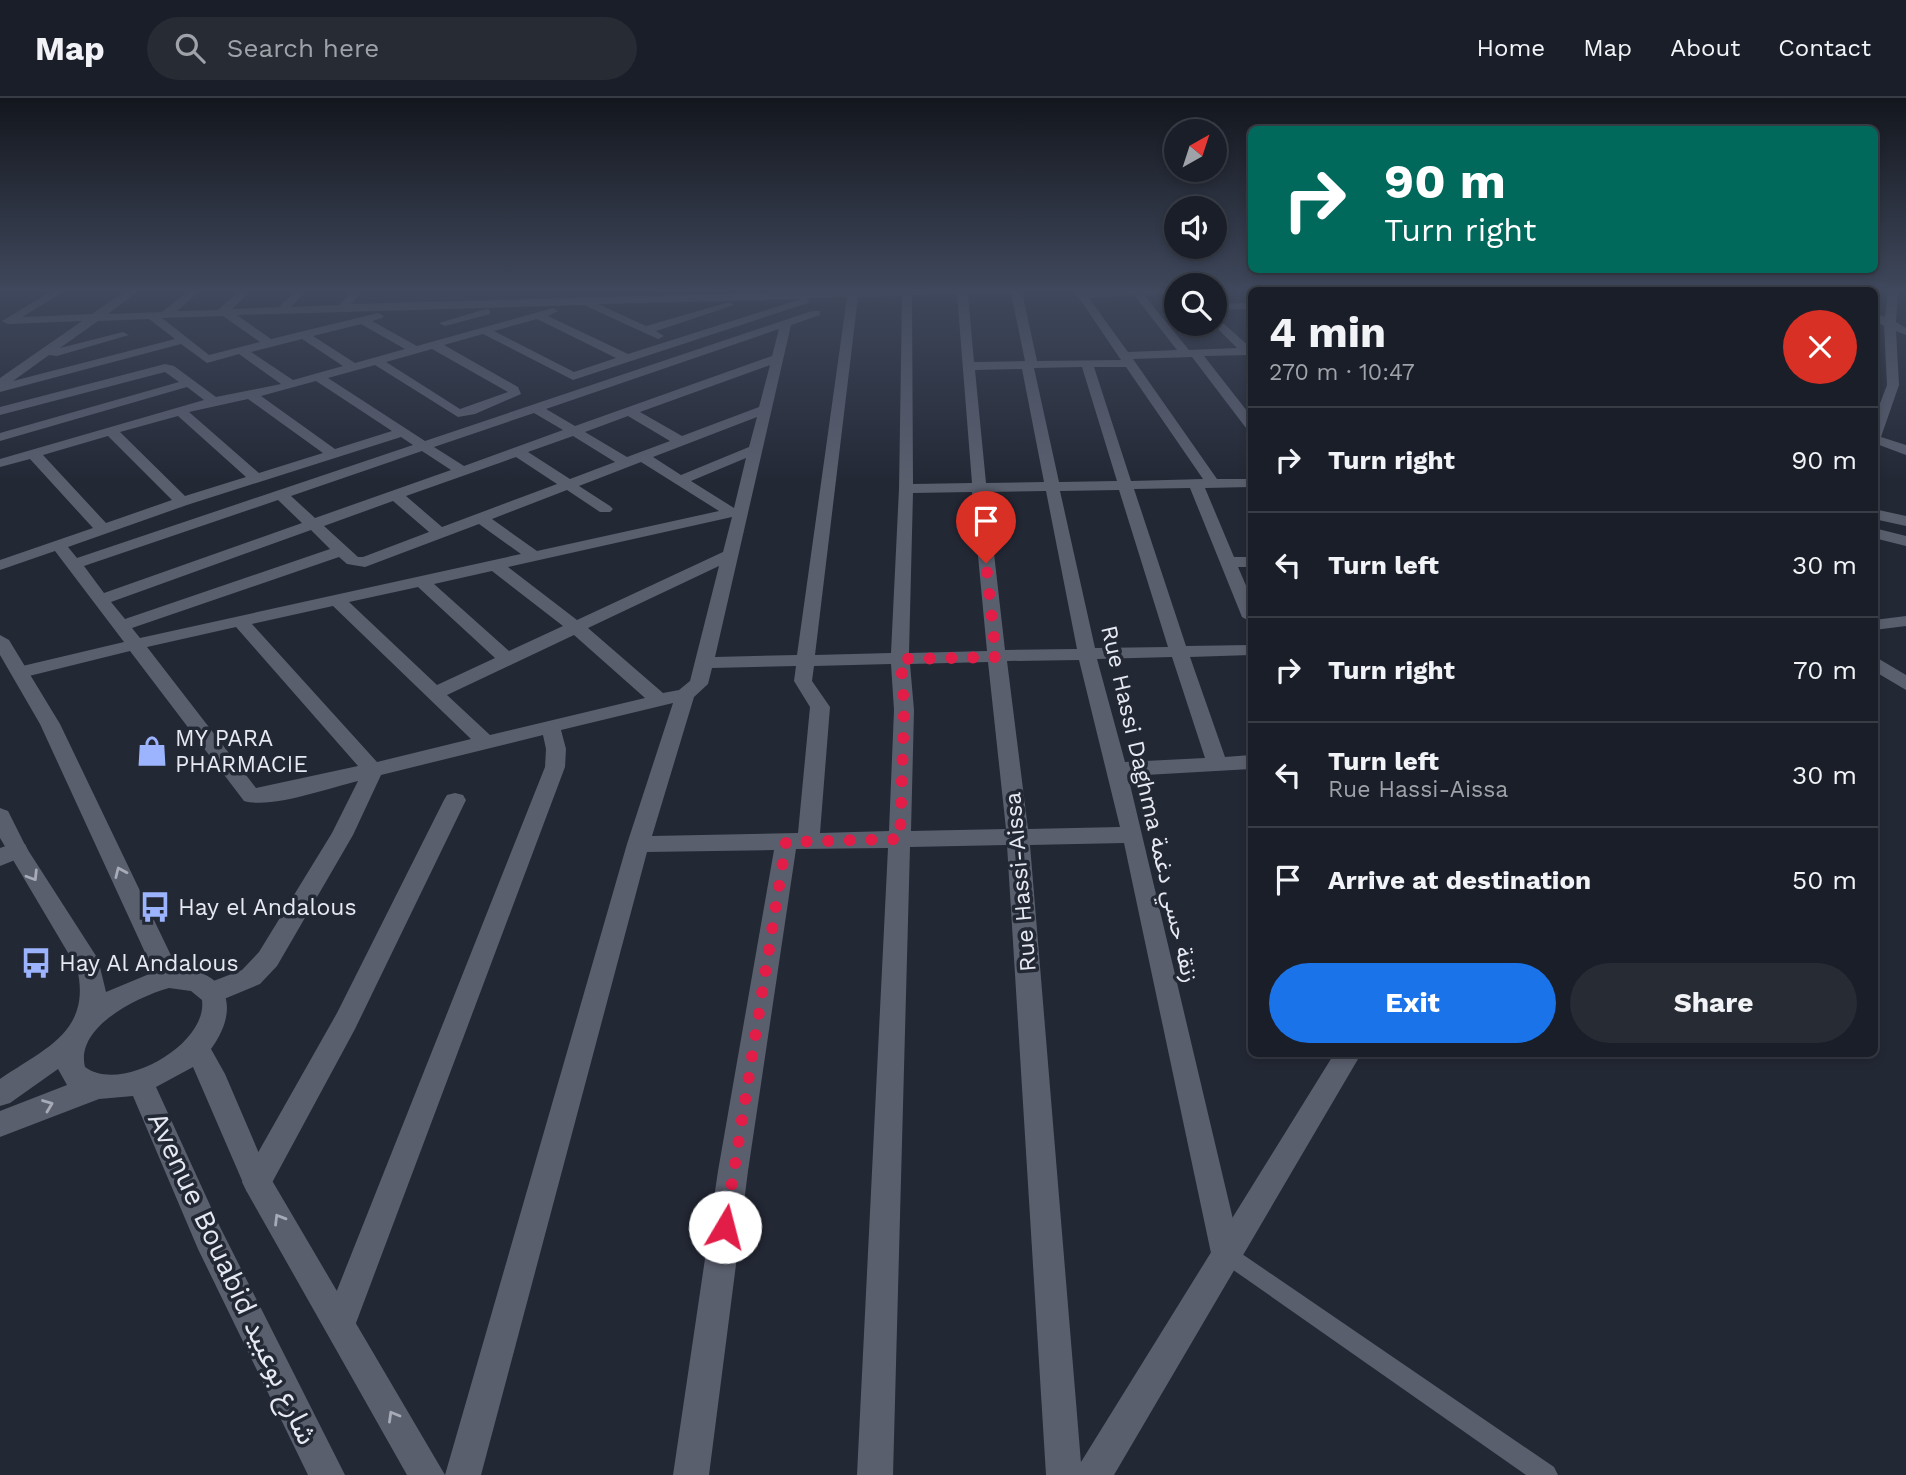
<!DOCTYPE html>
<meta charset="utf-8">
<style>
body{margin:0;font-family:"Work Sans","Noto Sans Arabic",sans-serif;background:#272b34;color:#f1f3f6;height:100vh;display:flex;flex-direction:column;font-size:26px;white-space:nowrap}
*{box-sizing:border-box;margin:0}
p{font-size:23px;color:#9fa2a8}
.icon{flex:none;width:38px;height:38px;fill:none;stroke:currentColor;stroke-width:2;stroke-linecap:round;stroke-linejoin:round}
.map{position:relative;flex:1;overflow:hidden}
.drawer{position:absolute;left:1248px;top:189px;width:630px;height:770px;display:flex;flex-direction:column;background:#1a1e28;border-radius:10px;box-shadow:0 4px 10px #0003,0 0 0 2px #383c45}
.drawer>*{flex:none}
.hud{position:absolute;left:1248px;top:28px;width:630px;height:147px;border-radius:10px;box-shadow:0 4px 10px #0003,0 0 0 2px #383c45;background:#00695c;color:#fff;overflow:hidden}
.needle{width:46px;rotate:39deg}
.buttons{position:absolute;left:1164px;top:21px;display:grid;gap:14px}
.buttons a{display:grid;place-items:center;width:63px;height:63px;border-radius:50%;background:#1a1e28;box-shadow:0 4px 10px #0003,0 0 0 2px #383c45;font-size:35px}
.pin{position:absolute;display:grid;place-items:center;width:60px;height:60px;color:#fff;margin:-72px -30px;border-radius:50% 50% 50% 0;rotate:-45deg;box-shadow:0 0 7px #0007}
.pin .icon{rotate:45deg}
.me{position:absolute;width:77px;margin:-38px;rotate:8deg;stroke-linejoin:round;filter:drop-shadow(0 0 5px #0008)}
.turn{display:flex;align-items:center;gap:24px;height:147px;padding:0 21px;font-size:32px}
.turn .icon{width:91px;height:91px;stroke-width:2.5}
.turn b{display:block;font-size:49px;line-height:60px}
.round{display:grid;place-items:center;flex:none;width:74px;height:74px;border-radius:37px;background:#272b34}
.summary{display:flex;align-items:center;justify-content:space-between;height:119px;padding:0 21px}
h1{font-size:42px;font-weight:700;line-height:52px}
.primary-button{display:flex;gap:14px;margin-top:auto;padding:14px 21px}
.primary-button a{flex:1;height:80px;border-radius:42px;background:#1a73e8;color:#fff;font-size:28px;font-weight:700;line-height:80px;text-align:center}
.primary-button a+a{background:#272b34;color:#f1f3f6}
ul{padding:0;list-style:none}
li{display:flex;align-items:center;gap:21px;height:105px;padding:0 21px;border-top:2px solid #383c45}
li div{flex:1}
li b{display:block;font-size:26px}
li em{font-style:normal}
header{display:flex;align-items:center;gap:42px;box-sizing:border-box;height:98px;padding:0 35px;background:#1a1e28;border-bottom:2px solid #383c45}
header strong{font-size:33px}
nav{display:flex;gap:38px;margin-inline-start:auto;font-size:24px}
.search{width:490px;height:63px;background:#272b34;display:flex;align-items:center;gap:18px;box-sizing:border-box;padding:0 24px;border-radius:38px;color:#9fa2a8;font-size:26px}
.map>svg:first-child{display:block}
</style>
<header>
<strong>Map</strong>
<div class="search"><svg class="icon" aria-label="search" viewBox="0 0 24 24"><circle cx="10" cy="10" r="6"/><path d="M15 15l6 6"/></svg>Search here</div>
<nav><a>Home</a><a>Map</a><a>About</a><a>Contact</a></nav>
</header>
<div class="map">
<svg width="1906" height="1377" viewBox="0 0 1906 1377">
<rect width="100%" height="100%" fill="#232835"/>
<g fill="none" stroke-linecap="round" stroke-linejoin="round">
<path fill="#5a5f6e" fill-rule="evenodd" d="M 1226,1145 L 1554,1369 L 1558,1377 L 1526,1377 L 1219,1162 L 1216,1155 L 1219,1148 Z"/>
<path fill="#5a5f6e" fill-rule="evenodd" d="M 55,191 L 68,191 L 22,219 L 92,216 L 128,191 L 141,191 L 108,216 L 162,214 L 191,191 L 203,191 L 177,213 L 218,212 L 241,191 L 253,191 L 232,211 L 279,209 L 297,191 L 308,191 L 291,209 L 339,207 L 354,191 L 365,191 L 351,206 L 899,191 L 1034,191 L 1022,194 L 1037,263 L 1121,262 L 1073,191 L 1085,194 L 1176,191 L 1176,195 L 1144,197 L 1189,252 L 1237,250 L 1213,226 L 1214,217 L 1251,250 L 1251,257 L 1204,258 L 1251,318 L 1251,331 L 1246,330 L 1192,259 L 1133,261 L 1217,381 L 1251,381 L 1251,389 L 1205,390 L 1234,459 L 1251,459 L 1251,469 L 1238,469 L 1251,499 L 1251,524 L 1242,519 L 1190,390 L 1134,391 L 1186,548 L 1251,547 L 1251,557 L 1190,559 L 1225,659 L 1251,657 L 1251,671 L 1128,678 L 1241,1155 L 1237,1166 L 1226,1170 L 1215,1166 L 1211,1155 L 1124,745 L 1030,747 L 1082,1377 L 1046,1377 L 1007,747 L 910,749 L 893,1377 L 857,1377 L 888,750 L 796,751 L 748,1073 L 709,1377 L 673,1377 L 718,1073 L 774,752 L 647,754 L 481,1377 L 445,1377 L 627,746 L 673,605 L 561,632 L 566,651 L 565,669 L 356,1225 L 351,1236 L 340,1241 L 329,1236 L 324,1225 L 545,669 L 546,651 L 543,637 L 381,677 L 353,737 L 277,868 L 260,886 L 212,906 L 203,903 L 199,895 L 203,887 L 242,872 L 259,854 L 332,735 L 358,683 C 328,690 272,711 244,703 L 130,553 L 21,580 L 14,578 L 12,574 L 14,570 L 124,544 L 55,453 L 0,472 L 0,462 L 93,430 L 30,361 L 0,369 L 0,361 L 204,302 L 187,289 L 0,343 L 0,335 L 179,284 L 165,274 L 0,317 L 0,309 L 165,266 L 174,268 L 216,299 L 281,286 L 239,256 L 207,265 L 181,246 L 0,294 L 0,280 L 82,223 L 8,226 L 2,223 ZM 1011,195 L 1025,263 L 974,264 L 968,196 ZM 957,196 L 972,385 L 913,386 L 912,197 ZM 1134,197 L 1177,252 L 1128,254 L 1089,200 ZM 902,198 L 899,391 L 891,555 L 815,557 L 858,199 ZM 847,199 L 797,557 L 715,559 L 791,227 L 820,217 L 820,213 L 812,213 L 425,343 L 328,280 L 375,267 L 458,319 L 475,316 L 521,296 L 518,289 L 444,247 L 483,236 L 573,282 L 808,205 L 809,203 L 806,200 ZM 801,201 L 628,256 L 548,218 L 558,213 L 553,210 L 417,248 L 372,223 L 382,220 L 384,218 L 378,215 L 271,241 L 237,217 L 584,207 L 658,241 L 664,238 L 656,233 L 734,207 L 729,204 L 646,228 L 598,206 ZM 223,218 L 260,244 L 209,257 L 162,220 ZM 149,221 L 175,241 L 13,283 L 49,257 L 57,258 L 129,237 L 123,234 L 60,250 L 98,223 ZM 537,221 L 616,260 L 574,274 L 494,233 ZM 361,226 L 405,251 L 355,265 L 313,238 ZM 779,231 L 772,258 L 575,328 L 546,311 ZM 302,241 L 343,268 L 293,282 L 251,254 ZM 432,251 L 508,294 L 460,311 L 386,264 ZM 770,267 L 759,309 L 682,338 L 640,314 ZM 1082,269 L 1117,383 L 1059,384 L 1034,270 ZM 1094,269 L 1126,269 L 1203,381 L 1131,383 ZM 1022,271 L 1044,384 L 986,385 L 975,272 ZM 316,283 L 392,333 L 335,351 L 261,298 ZM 248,301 L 323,355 L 259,375 L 189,314 ZM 534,315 L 563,332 L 464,368 L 434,349 ZM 178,318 L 246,379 L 185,398 L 120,334 ZM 628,318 L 670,343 L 627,359 L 585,334 ZM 757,319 L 749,349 L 681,377 L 653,359 ZM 108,338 L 172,402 L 106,425 L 43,357 ZM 573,338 L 615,364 L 570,381 L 528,354 ZM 401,339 L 413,347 L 77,460 L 68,449 L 187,407 ZM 422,353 L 451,372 L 315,420 L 291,398 ZM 516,359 L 557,386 L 442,429 L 406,398 ZM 746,360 L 734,410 L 691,383 ZM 641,364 L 719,413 L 537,453 L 492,421 L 567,392 L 600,414 L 610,414 L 613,411 L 610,408 L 579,388 ZM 1119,392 L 1168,549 L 1095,550 L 1060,393 ZM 1046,393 L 1077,551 L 1005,552 L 987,394 ZM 972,394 L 987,553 L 909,555 L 913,395 ZM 278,402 L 302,425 L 104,495 L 84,468 ZM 393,403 L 429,434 L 363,459 L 358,459 L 324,428 ZM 732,419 L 723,454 L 577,522 L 508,469 ZM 479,426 L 521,456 L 140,540 L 132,530 L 339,459 L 347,466 L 365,469 ZM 311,432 L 330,451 L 125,521 L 111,504 ZM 719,468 L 690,583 L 679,592 L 663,595 L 588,530 ZM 492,473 L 563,528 L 509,553 L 434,486 ZM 418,489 L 495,560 L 437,587 L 349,504 ZM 333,508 L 471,641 L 377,664 L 252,526 ZM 236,529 L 358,668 L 256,690 L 147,549 ZM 574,537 L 645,600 L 490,637 L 447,597 ZM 1172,559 L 1205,660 L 1125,664 L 1097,561 ZM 1079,562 L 1120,729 L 1028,731 L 1007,563 ZM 988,564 L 1006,731 L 911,733 L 914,612 L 910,566 ZM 891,566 L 894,612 L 889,733 L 820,735 L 830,609 L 812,583 L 814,568 ZM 796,568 L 794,583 L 810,609 L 798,735 L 652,738 L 694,599 L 708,586 L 712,570 Z
M 1425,191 L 1436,191 L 1436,192 L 1426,192 Z
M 1478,191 L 1489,191 L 1489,192 L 1479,192 Z
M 1529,191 L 1540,191 L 1540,192 L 1530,192 Z
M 1582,191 L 1593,191 L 1593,192 L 1583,192 Z
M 1633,191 L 1645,191 L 1645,192 L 1634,192 Z
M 1683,191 L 1695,191 L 1695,192 L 1684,192 Z
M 1720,191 L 1732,191 L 1732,192 L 1721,192 Z
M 1814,191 L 1827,191 L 1827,192 L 1815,192 Z
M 1888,191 L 1898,191 L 1896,224 L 1906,230 L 1906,237 L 1896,233 L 1899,287 L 1881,339 L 1906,347 L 1906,357 L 1874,345 L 1874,321 L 1887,287 L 1884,228 L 1874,222 L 1874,215 L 1885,219 Z
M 1251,205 L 1251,211 L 1214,212 L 1214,206 Z
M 486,211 L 490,212 L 490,216 L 445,228 L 439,225 Z
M 1874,411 L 1906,418 L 1906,428 L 1874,421 Z
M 1874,430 L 1906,438 L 1906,448 L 1874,440 Z
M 1906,518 L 1906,528 L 1874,532 L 1874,522 Z
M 455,695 L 463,697 L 466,702 L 355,931 L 267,1094 L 257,1098 L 247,1094 L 242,1084 L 247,1074 L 337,915 L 444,702 L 447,697 Z
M 17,744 L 25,746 L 28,752 L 25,758 L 0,768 L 0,750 Z"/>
<path fill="#5a5f6e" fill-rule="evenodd" d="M 1329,191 L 1341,191 L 1341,192 L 1330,192 Z
M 0,537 L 9,542 L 60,626 L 177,870 C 230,874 240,911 211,951 L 225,976 L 267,1074 L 445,1377 L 407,1377 L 247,1094 L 193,969 L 156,989 L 220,1129 L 345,1377 L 308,1377 L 198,1151 L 133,998 L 99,1001 L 0,1039 L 0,1013 L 67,987 L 58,971 L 10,1005 L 0,1008 L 0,981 C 45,950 92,934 77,870 L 0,740 L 0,710 L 8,713 L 26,749 L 98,861 L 106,894 L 154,874 L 40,626 L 0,557 ZM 169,890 L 191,893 L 202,902 C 208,947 120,996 85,969 C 75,929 137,899 169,890 Z
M 1874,558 L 1906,577 L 1906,592 L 1874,573 Z
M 1334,956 L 1361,956 L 1114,1377 L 1076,1377 L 1081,1364 Z"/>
</g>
<defs><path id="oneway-chevron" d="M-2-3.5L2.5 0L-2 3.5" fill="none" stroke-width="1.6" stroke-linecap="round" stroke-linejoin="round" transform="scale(1.75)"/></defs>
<g stroke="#a7abb7">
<use href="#oneway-chevron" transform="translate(120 774) rotate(-114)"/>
<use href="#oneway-chevron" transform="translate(33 778) rotate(58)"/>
<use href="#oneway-chevron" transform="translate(48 1007) rotate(-21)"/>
<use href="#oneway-chevron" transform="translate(279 1121) rotate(-121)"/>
<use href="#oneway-chevron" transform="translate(393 1318) rotate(-120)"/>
</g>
<linearGradient id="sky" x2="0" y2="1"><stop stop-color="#13161d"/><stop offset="0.5" stop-color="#3f485c"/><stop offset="1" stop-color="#3f485c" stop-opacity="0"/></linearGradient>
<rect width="1906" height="384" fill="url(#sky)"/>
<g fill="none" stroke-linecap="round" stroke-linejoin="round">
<path stroke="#e11d48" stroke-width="12" stroke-dasharray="0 21.6" d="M 725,1129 L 786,744 L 900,741 L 904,612 L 901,561 L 996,559 L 986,465"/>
</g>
<defs>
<symbol id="shop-bare" viewBox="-9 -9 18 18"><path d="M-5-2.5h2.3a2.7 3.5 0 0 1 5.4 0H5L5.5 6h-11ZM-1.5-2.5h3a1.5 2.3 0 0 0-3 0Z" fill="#9cb4fd" stroke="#232835" stroke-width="2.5" paint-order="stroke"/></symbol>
<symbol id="bus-bare" viewBox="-9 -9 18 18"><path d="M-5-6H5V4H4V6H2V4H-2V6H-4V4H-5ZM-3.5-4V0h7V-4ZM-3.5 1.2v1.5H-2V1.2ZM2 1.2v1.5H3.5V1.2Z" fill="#9cb4fd" stroke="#232835" stroke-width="2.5" paint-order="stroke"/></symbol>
</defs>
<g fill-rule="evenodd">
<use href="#shop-bare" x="130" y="631" width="44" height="44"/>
<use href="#bus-bare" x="133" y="787" width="44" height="44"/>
<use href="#bus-bare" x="14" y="843" width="44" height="44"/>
</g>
<g text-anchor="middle" stroke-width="7" stroke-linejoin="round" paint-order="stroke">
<g font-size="23" fill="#e6e9f2" stroke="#232835" text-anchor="start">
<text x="175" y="648">MY PARA<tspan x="175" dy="26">PHARMACIE</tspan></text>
<text x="178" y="817">Hay el Andalous</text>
<text x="59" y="873">Hay Al Andalous</text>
</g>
<g font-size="23" fill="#e6e9f2" stroke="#232835">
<text transform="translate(1150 706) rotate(77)" y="8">Rue Hassi Daghma زنقة حسي دغمة</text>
<text transform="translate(1020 784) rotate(-95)" y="8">Rue Hassi-Aissa</text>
</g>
<g font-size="28" fill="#e6e9f2" stroke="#232835">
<text transform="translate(233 1180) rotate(65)" y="10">Avenue Bouabid شارع بوعبيد</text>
</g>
</g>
</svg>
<div class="buttons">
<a><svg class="needle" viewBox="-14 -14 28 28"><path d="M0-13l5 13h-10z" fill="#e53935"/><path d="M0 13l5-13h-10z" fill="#9fa2a8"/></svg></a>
<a><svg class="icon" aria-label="sound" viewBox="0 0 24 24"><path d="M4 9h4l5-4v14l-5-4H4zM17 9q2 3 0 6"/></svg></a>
<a><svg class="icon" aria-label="search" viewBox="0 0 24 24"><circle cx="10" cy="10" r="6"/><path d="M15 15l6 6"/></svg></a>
</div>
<div class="pin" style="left:986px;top:465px;background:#d93025"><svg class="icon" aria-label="arrive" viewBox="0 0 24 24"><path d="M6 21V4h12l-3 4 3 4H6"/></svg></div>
<svg class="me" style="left:725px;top:1129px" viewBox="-20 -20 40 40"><circle r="19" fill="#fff"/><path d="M0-13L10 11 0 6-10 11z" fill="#e11d48"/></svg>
<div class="hud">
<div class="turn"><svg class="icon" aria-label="right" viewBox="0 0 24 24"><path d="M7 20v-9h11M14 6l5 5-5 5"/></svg><div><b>90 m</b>Turn right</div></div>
</div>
<section class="drawer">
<div class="summary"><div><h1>4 min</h1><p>270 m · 10:47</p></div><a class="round" style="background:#d93025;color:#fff"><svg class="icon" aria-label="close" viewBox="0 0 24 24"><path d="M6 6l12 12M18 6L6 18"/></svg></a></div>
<ul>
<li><svg class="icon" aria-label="right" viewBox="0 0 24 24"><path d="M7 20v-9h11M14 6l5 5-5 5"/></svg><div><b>Turn right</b></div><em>90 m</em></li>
<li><svg class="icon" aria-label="left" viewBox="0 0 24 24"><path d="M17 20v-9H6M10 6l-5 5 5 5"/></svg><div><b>Turn left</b></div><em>30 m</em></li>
<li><svg class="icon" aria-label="right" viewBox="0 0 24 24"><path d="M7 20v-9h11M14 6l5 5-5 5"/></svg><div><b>Turn right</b></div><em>70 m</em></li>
<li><svg class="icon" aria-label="left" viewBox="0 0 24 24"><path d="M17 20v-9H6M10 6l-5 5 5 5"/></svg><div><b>Turn left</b><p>Rue Hassi-Aissa</p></div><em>30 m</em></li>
<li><svg class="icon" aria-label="arrive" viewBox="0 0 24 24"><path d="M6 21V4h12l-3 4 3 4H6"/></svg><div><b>Arrive at destination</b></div><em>50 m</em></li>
</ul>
<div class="primary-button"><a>Exit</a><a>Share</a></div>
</section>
</div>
